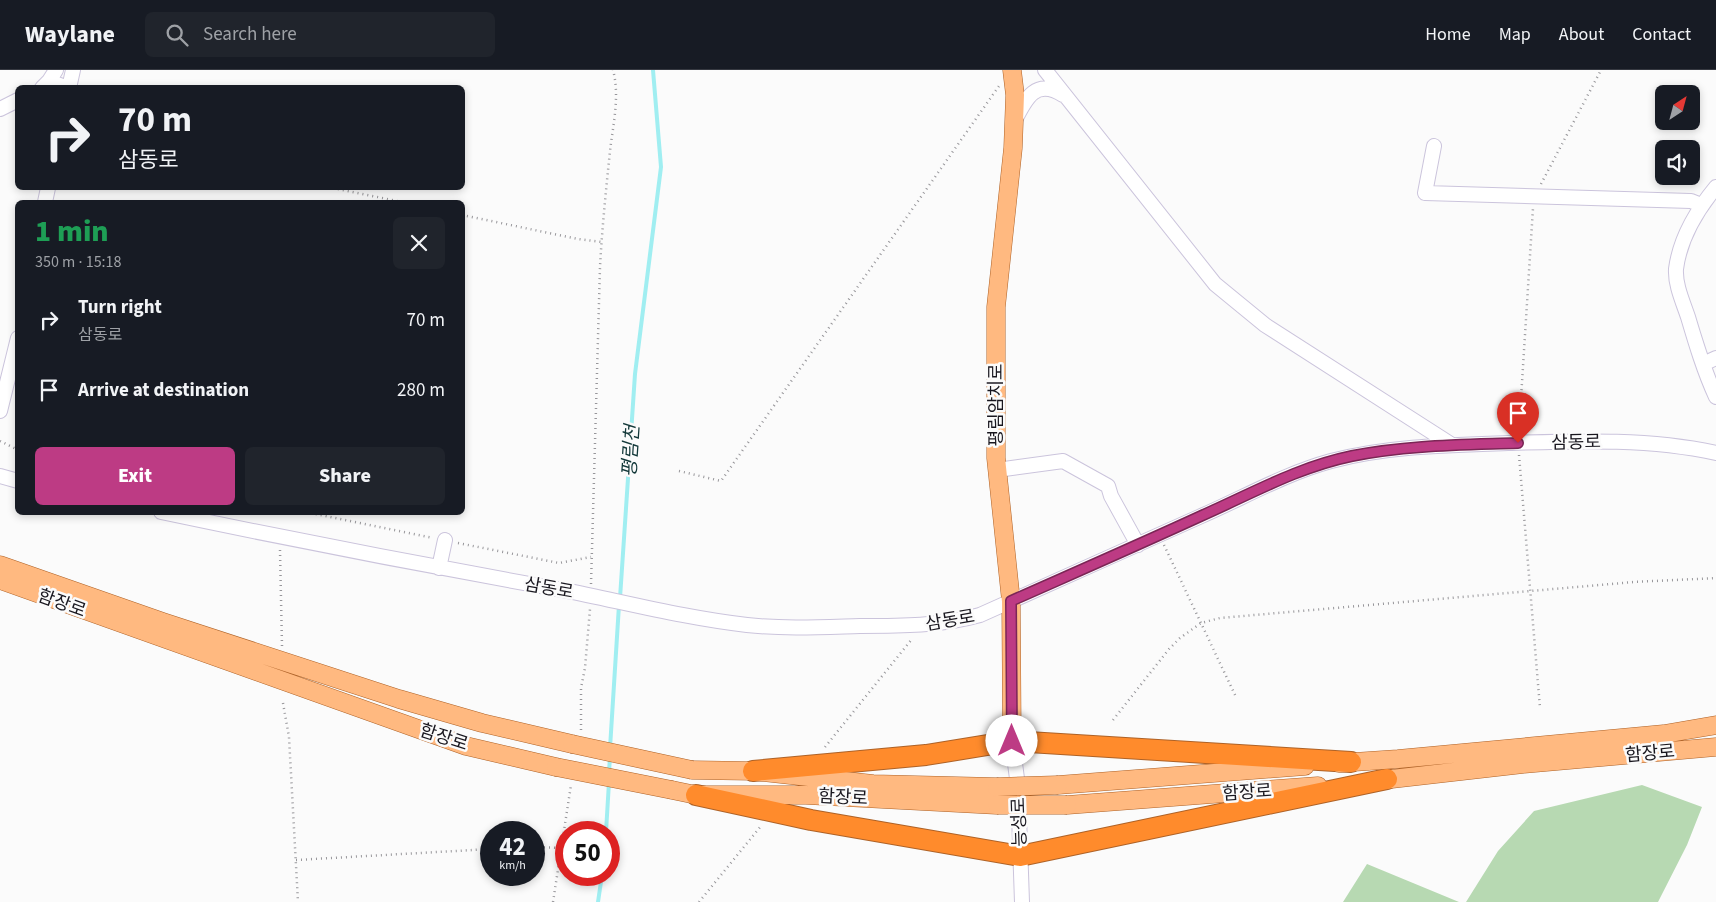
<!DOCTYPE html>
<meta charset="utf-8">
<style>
body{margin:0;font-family:"Source Sans 3","Noto Sans KR",sans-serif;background:#20242c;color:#f1f3f6;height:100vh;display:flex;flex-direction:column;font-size:19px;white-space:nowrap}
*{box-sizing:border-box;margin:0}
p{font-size:16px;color:#9ea1a6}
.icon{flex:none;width:28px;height:28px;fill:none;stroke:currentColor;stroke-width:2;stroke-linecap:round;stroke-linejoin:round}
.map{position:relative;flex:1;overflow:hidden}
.panel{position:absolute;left:15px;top:130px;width:450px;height:315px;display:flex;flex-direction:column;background:#171b24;border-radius:8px;box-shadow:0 2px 8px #0003}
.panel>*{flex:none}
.top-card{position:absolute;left:15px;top:15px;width:450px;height:105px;border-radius:8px;box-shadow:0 2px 8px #0003;background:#171b24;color:#f1f3f6;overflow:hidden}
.needle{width:32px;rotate:36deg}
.buttons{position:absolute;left:1655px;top:15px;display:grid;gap:10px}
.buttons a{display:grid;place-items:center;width:45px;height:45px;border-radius:8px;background:#171b24;box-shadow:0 2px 8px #0003;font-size:25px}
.speed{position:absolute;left:480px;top:751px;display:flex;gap:10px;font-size:25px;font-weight:700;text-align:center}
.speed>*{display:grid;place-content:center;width:65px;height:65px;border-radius:50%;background:#171b24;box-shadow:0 2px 8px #0003;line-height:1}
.speed small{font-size:12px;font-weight:400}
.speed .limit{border:8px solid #d22;background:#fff;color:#111}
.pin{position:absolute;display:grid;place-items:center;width:42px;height:42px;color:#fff;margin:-51px -21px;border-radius:50% 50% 50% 0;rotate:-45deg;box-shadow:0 0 5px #0007}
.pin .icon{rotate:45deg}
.me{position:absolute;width:55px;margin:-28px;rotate:0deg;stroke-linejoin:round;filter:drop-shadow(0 0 4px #0008)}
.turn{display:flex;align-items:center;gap:18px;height:105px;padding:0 20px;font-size:22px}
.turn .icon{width:65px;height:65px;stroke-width:2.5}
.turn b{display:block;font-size:35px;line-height:42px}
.round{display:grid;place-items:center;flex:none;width:52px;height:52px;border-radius:8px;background:#20242c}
.head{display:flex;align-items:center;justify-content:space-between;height:85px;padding:0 20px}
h1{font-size:30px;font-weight:800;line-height:38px;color:#1e9e55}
.button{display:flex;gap:10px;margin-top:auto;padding:10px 20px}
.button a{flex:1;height:58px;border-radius:8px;background:#bd3b84;color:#fff;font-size:20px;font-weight:800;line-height:58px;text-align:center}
.button a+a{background:#20242c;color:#f1f3f6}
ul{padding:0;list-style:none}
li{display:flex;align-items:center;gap:15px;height:70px;padding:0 20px}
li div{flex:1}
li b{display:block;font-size:19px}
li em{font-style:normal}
header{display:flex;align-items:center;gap:30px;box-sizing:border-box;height:70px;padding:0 25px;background:#171b24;border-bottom:1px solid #363941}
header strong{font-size:24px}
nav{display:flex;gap:28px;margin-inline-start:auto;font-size:18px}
.search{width:350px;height:45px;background:#20242c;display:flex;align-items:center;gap:12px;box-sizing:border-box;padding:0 18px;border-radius:8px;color:#9ea1a6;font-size:19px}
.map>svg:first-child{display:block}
</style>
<header>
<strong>Waylane</strong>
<div class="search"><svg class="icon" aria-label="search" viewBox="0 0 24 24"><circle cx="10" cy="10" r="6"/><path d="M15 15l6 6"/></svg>Search here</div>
<nav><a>Home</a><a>Map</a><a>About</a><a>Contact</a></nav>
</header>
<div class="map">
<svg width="1716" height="832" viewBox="0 0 1716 832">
<rect width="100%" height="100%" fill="#fbfbfb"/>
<path fill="#b7d9b2" d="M 1642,715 L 1702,737 L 1687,775 L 1658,832 L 1466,832 L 1498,781 L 1534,741 Z
M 1367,794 L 1459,832 L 1343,832 Z"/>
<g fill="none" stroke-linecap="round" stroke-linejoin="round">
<path stroke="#a0eef1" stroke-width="4" d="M 620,528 L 635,304 L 661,97 L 653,0
M 610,678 L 619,535
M 609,702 L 610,687
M 606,762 L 609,712
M 598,832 L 602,805"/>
<defs>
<path id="minor" d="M 1045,0 L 1215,214 L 1265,255 L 1452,375
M 49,11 L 68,18
M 42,18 L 49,11 L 56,0
M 69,18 L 73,0
M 0,39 L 18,30
M 1015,50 C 1026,28 1036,8 1063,25
M 1434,76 L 1425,123 L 1691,131 L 1701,135
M 1716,117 C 1697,140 1680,168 1676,199 C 1675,215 1683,232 1688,247 C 1696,274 1704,301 1716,327
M 45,132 L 48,118
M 1703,294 L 1716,288
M 0,341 L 18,268
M 997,400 L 1063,391 L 1108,416 L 1111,426 L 1138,475
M 0,406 L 18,411
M 161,442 C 294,470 428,496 563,520 C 624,532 685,548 747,555 C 785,559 823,557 860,556 C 901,556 941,556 980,545 C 1053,512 1126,480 1199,447 C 1243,428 1284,404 1331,391 C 1388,376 1449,375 1508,373 C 1576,371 1648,368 1716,383
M 439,498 L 445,470
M 1012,671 L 1018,716 L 1022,832"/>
<path id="major" d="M 1012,0 L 1015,25 L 1013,78 L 996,237 L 996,388 L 1011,531 L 1012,671
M 0,495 L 163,552 L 399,629 L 482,653 L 572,674
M 0,510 L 466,676 L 556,697
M 1339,693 L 1398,689 L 1664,664 L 1716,655
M 692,700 L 753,701 L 873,714 L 997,717
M 1374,711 L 1523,694 L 1716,677
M 1058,715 L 1305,696
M 672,720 L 696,725 L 806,725 L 997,735
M 1067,735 L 1318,716"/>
<path id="highway" d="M 753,701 L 926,685 L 1012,671 L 1351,692
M 696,725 L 811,750 L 1020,786 L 1387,709"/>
</defs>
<use href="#minor" stroke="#cbc4dc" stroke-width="16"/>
<use href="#major" stroke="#ae6227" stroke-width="19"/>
<use href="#highway" stroke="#ae6227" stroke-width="22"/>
<path stroke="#97969a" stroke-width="2.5" stroke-dasharray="1 4" stroke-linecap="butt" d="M 1541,114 L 1601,0
M 333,118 L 402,132
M 462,145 L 578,169 L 602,172
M 1519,360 L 1533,138
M 0,371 L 18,380
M 1519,385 L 1540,638
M 679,401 L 721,411 L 999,16
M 306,442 L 433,468
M 458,473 L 559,493 L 591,487
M 1164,475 L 1236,627
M 280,480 L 282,576
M 591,514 L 600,197 C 602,159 606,120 610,81 C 613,55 620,26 613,0
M 283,633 L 289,667 L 298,832
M 1113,650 L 1169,579 L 1180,568 L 1201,553 L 1220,548 L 1634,512 L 1716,508
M 581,660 L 581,618 L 585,598 L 590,539
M 825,677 L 912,569
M 534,777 L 561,778
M 296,790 L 491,779
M 553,832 L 571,715
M 699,832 L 761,756"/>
<use href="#minor" stroke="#fff" stroke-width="14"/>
<use href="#major" stroke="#ffb980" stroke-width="18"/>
<use href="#highway" stroke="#ff8b2c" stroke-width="20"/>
<defs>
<path id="major-bridge" d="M 572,674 L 692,700
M 556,697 L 672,720
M 997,717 L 1058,715
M 997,735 L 1067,735"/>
</defs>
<use href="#major-bridge" stroke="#ae6227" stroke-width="19" stroke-linecap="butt"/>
<use href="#major-bridge" stroke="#ffb980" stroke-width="18"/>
</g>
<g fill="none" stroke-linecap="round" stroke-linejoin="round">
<defs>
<path id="route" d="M 1012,671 L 1011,531 C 1074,503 1138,475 1201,446 C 1251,424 1298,397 1352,386 C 1407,375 1463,375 1518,373"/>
</defs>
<use href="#route" stroke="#7b2656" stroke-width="12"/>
<use href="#route" stroke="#bd3b84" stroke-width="9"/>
</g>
<g text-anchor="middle" stroke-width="5" stroke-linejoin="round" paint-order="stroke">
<g font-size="18" fill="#19171f" stroke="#fbfbfb">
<text transform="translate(996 335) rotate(-90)" y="6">평림암치로</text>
<text transform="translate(1576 372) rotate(-1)" y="6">삼동로</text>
<text transform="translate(549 518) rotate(10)" y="6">삼동로</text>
<text transform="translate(62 533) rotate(20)" y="6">함장로</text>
<text transform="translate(950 550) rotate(-10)" y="6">삼동로</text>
<text transform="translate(444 667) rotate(18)" y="6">함장로</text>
<text transform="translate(1650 683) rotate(-5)" y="6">함장로</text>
<text transform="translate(1247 722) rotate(-4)" y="6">함장로</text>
<text transform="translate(843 727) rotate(3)" y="6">함장로</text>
<text transform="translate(1019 752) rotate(-92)" y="6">능성로</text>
</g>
<g font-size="19" font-style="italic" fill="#113738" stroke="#fbfbfb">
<text transform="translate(630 381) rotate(-86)" y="7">평림천</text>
</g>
</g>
</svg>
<div class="buttons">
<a><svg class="needle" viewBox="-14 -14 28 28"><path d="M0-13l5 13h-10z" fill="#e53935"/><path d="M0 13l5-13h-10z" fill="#9ea1a6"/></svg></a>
<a><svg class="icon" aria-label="sound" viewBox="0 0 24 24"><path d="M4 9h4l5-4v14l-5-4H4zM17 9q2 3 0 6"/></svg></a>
</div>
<div class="speed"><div>42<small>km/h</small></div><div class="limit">50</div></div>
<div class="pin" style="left:1518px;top:373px;background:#d93025"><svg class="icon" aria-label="arrive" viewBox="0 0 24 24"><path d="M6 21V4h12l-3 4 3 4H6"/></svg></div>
<svg class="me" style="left:1012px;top:671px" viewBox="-20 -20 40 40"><circle r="19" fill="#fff"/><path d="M0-13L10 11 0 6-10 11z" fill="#bd3b84"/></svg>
<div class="top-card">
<div class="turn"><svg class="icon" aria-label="right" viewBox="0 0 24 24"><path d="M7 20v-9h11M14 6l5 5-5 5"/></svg><div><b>70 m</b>삼동로</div></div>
</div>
<section class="panel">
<div class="head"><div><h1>1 min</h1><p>350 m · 15:18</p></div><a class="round"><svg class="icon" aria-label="close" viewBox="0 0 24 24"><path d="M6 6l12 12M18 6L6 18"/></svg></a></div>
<ul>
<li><svg class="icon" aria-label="right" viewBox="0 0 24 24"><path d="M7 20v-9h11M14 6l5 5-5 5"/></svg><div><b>Turn right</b><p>삼동로</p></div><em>70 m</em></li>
<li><svg class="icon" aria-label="arrive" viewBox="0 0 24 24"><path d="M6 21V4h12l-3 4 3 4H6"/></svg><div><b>Arrive at destination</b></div><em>280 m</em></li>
</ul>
<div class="button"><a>Exit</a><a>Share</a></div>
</section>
</div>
